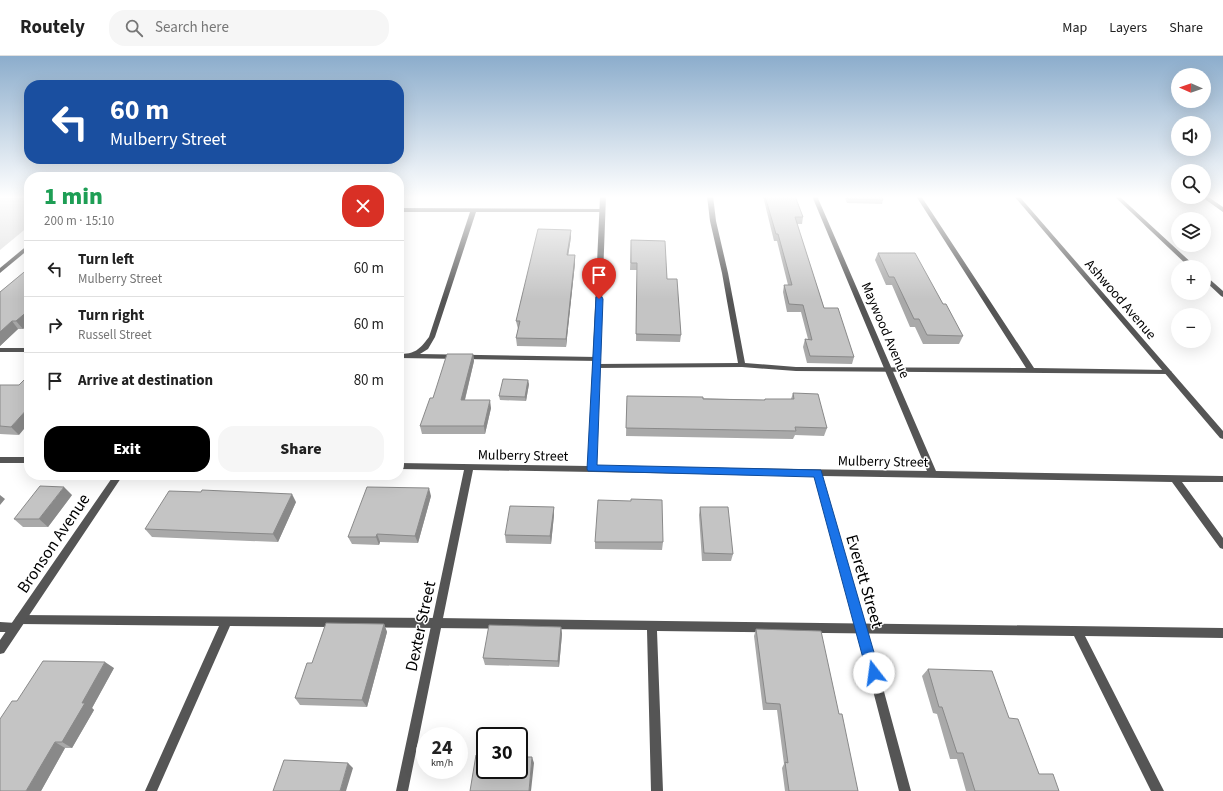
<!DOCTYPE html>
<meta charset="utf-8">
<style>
body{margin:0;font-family:"Source Sans 3",sans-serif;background:#f6f6f6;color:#222;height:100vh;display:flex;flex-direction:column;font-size:15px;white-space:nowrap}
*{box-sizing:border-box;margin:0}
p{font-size:13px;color:#767676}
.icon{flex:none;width:22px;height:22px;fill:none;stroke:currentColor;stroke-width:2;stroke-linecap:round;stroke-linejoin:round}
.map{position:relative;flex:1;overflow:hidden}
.side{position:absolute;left:24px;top:116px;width:380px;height:308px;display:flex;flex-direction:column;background:#fff;border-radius:16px;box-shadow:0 4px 16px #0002}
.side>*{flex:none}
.guide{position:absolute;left:24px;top:24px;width:380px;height:84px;border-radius:16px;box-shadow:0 4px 16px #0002;background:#1a4fa0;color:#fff;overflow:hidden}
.needle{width:26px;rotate:272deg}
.controls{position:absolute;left:1171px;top:12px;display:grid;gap:8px}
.controls a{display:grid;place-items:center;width:40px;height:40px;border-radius:50%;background:#fff;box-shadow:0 4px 16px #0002;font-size:20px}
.speed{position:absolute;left:416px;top:671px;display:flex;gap:8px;font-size:20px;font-weight:700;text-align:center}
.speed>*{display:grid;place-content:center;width:52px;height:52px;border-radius:50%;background:#fff;box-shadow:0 4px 16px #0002;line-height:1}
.speed small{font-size:10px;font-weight:400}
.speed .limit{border:2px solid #111;border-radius:6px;background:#fff;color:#111}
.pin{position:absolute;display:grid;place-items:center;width:34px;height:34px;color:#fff;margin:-41px -17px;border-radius:50% 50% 50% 0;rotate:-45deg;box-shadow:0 0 4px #0007}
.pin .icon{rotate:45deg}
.me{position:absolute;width:44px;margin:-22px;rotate:345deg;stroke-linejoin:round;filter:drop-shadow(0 0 3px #0008)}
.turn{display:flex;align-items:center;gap:14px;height:84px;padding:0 20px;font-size:18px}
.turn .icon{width:52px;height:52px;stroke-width:2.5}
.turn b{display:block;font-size:28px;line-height:34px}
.round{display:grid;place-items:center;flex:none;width:42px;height:42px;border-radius:16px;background:#f6f6f6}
.summary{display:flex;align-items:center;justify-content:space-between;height:68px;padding:0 20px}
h1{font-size:24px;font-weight:800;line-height:30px;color:#1e9e55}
.cta{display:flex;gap:8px;margin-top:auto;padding:8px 20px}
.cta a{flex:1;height:46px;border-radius:16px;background:#000;color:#fff;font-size:16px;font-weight:800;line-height:46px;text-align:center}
.cta a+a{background:#f6f6f6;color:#222}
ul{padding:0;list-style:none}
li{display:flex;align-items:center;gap:12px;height:56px;padding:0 20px;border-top:1px solid #e0e0e0}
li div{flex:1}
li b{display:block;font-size:15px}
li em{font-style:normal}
header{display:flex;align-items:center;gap:24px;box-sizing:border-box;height:56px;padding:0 20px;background:#fff;border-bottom:1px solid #e0e0e0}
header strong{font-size:19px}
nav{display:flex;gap:22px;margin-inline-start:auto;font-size:14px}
.search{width:280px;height:36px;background:#f6f6f6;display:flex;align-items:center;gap:10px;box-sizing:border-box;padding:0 14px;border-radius:16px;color:#767676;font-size:15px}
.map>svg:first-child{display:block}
</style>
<header>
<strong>Routely</strong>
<div class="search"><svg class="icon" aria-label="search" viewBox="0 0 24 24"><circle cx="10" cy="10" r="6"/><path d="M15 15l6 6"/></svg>Search here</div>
<nav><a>Map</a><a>Layers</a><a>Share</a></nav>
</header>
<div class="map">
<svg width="1223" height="735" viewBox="0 0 1223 735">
<rect width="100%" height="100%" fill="#fff"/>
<path fill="#dcdcdc" d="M 0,140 L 29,140 L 29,170 L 0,194 Z"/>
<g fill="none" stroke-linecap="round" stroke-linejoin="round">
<path fill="#555" fill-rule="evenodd" d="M 707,140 L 713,140 L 716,165 L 728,217 L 745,307 L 796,311 L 1026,312 L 916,140 L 921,140 L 1034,312 L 1168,314 L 1172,316 L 1168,318 L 796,315 L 742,311 L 594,312 L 593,310 L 594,308 L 597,308 L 738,307 L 722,217 L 710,165 Z
M 1114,140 L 1119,140 L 1196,211 L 1189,211 Z
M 399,152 L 604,153 L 604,155 L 602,156 L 476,156 L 435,281 L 428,293 L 420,298 L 597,301 L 601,303 L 600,305 L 399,302 L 399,298 C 415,298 419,294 429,281 L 470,156 L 399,156 Z
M 1204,219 L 1206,220 L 1223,235 L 1223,241 L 1221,240 L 1204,224 Z
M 0,292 L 29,292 L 29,296 L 0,296 Z
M 20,559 L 437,562 L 1223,572 L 1223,582 L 1085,580 L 1164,735 L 1151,735 L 1074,580 L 657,575 L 663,735 L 651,735 L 647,574 L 230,570 L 157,735 L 145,735 L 219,570 L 19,568 L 20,571 L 19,574 L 15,576 L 0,576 L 0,566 L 16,567 L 15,564 L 16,561 Z"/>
<path fill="#555" fill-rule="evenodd" d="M 600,140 L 606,140 L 596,410 L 927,415 L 812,140 L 817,140 L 936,415 L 1223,420 L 1223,426 L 1182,426 L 1223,482 L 1223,493 L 1220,492 L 1172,426 L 822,420 L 867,573 L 911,735 L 899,735 L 857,573 L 814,420 L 473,414 L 408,735 L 396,735 L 464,414 L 399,413 L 399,407 L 588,410 Z
M 1014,140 L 1019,140 L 1223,375 L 1223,383 L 1220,382 Z
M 1204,140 L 1207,140 L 1223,151 L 1223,156 L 1202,141 L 1204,141 Z
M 0,401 L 29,401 L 29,407 L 0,407 Z
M 114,419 L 123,419 L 4,597 L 0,598 L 0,584 Z"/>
<path fill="#555" fill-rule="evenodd" d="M 29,188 L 29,193 L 0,217 L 0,212 Z"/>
</g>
<path fill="#a9a9a9" d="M 763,140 L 795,140 L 803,161 L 802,168 L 797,168 L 824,252 L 854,301 L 852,308 L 807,307 L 803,291 L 805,283 L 808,283 L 801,256 L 787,256 L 783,236 L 784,229 L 788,229 L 777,185 L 774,185 Z
M 844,140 L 881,140 L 883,144 L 882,148 L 847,147 Z
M 571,181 L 568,199 L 575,199 L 575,207 L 566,291 L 517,290 L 516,282 L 518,273 L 516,265 Z
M 631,184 L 667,223 L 681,279 L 680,286 L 636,285 L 637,214 L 630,214 Z
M 878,197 L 943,248 L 963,280 L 959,288 L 923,288 L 915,271 L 910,271 L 892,229 L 886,229 L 875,204 Z
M 29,212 L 29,267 L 23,273 L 18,273 L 0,290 L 0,236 Z
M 473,298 L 474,305 L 465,344 L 491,352 L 485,378 L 422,378 L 420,370 L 433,342 Z
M 529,328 L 526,345 L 500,344 L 499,340 Z
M 0,329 L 19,379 L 0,378 Z
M 793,337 L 827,372 L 824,380 L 795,379 L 793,383 L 626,380 L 627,340 L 764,344 L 765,343 L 791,343 Z
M 72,439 L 48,471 L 23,471 L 14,463 Z
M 431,440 L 418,487 L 380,486 L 379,489 L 352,488 L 348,481 Z
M 631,445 L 663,486 L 662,494 L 595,493 L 595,486 Z
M 296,446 L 278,486 L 152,481 L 145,473 Z
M 554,451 L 554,459 L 551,488 L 506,487 L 505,479 Z
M 700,451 L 733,498 L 731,505 L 702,505 L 699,459 Z
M 384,568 L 387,576 L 367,651 L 300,649 L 295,642 L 312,607 Z
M 561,571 L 562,578 L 559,611 L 485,609 L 483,602 Z
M 756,573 L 839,658 L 858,735 L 785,735 L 782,712 L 784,708 L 777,654 L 763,654 L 754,580 Z
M 114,612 L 92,652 L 94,654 L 72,692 L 65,692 L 41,735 L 17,645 Z
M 928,613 L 1009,662 L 1039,718 L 1059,735 L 966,735 L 957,703 L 950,703 L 937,658 L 933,657 L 922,620 Z"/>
<path fill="#898989" d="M 571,174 L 571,181 L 567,207 L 567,199 Z
M 575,199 L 575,207 L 566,291 L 566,283 Z
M 29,254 L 29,267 L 23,273 L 16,265 Z
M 12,265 L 18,273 L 0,290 L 0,276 Z
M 473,298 L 474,305 L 463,351 L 461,344 Z
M 528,324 L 529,328 L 526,345 L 525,341 Z
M 490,344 L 491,352 L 485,378 L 484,370 Z
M 29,351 L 29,367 L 19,379 L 11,371 Z
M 64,431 L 72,439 L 48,471 L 39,463 Z
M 429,432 L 431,440 L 418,487 L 415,480 Z
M 292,438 L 296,446 L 278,486 L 273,478 Z
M 0,439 L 5,443 L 0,449 Z
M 554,451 L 554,459 L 551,488 L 550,480 Z
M 377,478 L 380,486 L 379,489 L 376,481 Z
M 384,568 L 387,576 L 367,651 L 362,644 Z
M 561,571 L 562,578 L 559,611 L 558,605 Z
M 105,606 L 114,612 L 92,652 L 94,654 L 72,692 L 62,686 L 82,647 Z
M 55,686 L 65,692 L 41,735 L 26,735 Z
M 532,701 L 534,707 L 531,735 L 529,735 Z
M 348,707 L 353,712 L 346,735 L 340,735 Z"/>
<path fill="#c4c4c4" stroke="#898989" d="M 765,140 L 795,140 L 803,161 L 795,161 L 824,252 L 838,252 L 854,301 L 810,300 L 805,283 L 812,284 L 803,249 L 789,248 L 784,229 L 792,229 L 778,178 L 776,178 Z
M 847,140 L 881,140 L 883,144 L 848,143 Z
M 538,173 L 571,174 L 567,199 L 575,199 L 566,283 L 516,282 L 520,265 L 516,265 Z
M 631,184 L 665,185 L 667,223 L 677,223 L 681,279 L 636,278 L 637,207 L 631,207 Z
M 878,197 L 915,197 L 943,248 L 946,248 L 963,280 L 927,279 L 919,263 L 914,263 L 894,221 L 889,221 Z
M 29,212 L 29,254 L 16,265 L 12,265 L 0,276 L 0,236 Z
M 447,298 L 473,298 L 461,344 L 490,344 L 484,370 L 420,370 L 430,342 L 433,342 Z
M 29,319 L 29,351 L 11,371 L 0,370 L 0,329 L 19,329 Z
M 503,323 L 528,324 L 525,341 L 499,340 Z
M 793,337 L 818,338 L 827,372 L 795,371 L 796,375 L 626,372 L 627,340 L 703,341 L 703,343 L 765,344 L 765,343 L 794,343 Z
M 40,430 L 64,431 L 39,463 L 14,463 Z
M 367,431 L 429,432 L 415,480 L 377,478 L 376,481 L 348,481 Z
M 202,434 L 292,438 L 273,478 L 145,473 L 169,435 L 201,436 Z
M 631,443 L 662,444 L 663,486 L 595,486 L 598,444 L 631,445 Z
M 510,450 L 554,451 L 550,480 L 505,479 Z
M 700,451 L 728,451 L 733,498 L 704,497 Z
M 326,567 L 384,568 L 362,644 L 295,642 L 307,607 L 312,607 Z
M 489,569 L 561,571 L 558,605 L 483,602 Z
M 756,573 L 821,575 L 839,658 L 842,658 L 858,735 L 789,735 L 785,706 L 788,707 L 780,648 L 766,647 Z
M 43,605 L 105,606 L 82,647 L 85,647 L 62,686 L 55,686 L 26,735 L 0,735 L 0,663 L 12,645 L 17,645 Z
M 928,613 L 992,615 L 1009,662 L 1018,663 L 1039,718 L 1053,718 L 1059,735 L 975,735 L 963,697 L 957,697 L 942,651 L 939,651 Z
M 476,699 L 485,700 L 485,714 L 519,714 L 519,701 L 532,701 L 529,735 L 470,735 Z
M 284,704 L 348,707 L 340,735 L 273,735 Z"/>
<linearGradient id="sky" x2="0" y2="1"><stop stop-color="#8cadcc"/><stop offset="0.58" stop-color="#fff"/><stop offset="1" stop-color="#fff" stop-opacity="0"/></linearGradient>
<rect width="1223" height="243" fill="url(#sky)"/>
<path fill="#1a73e8" stroke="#114b97" d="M 596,241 L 602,241 L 603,243 L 597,409 L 821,414 L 880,617 L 878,622 L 874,623 L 869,622 L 867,617 L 814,421 L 588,415 L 587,413 Z"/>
<g text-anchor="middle" stroke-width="3" stroke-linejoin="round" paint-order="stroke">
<g font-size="14" fill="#000" stroke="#fff">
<text transform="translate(1121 243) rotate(49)" y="5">Ashwood Avenue</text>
<text transform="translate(886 274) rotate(67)" y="5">Maywood Avenue</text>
<text transform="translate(523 399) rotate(1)" y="5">Mulberry Street</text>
<text transform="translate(883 405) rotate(1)" y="5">Mulberry Street</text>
</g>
<g font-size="17" fill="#000" stroke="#fff">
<text transform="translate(53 487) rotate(-56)" y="6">Bronson Avenue</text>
<text transform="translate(865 525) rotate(74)" y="6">Everett Street</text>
<text transform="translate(420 570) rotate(-78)" y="6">Dexter Street</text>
</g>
</g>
</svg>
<div class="controls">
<a><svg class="needle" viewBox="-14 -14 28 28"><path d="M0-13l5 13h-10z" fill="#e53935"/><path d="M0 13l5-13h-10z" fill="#767676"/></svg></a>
<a><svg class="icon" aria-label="sound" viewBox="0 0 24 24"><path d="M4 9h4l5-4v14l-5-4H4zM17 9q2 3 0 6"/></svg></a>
<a><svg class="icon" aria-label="search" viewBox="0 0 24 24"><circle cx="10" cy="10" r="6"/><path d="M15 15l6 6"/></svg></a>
<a><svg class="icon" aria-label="layers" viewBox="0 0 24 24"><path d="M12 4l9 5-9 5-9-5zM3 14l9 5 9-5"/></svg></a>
<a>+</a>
<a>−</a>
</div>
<div class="speed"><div>24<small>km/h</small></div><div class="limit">30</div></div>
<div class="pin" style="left:599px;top:243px;background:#d93025"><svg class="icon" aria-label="arrive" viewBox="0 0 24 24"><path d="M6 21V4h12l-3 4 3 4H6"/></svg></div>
<svg class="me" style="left:874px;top:617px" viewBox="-20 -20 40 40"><circle r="19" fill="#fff"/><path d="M0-13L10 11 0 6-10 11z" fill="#1a73e8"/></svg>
<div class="guide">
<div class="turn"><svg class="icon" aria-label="left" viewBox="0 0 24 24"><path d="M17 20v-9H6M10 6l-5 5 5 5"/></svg><div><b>60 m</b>Mulberry Street</div></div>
</div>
<section class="side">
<div class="summary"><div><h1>1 min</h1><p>200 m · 15:10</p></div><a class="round" style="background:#d93025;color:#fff"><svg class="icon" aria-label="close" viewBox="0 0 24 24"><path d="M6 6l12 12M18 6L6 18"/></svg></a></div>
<ul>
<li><svg class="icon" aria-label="left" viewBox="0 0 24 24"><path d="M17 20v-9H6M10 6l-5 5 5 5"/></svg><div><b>Turn left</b><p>Mulberry Street</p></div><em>60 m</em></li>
<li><svg class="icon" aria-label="right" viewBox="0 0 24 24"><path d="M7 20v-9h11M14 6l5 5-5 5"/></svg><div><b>Turn right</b><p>Russell Street</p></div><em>60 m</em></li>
<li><svg class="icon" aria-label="arrive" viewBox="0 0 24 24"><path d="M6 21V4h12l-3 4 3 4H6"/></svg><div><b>Arrive at destination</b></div><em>80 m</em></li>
</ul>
<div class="cta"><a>Exit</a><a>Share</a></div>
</section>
</div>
